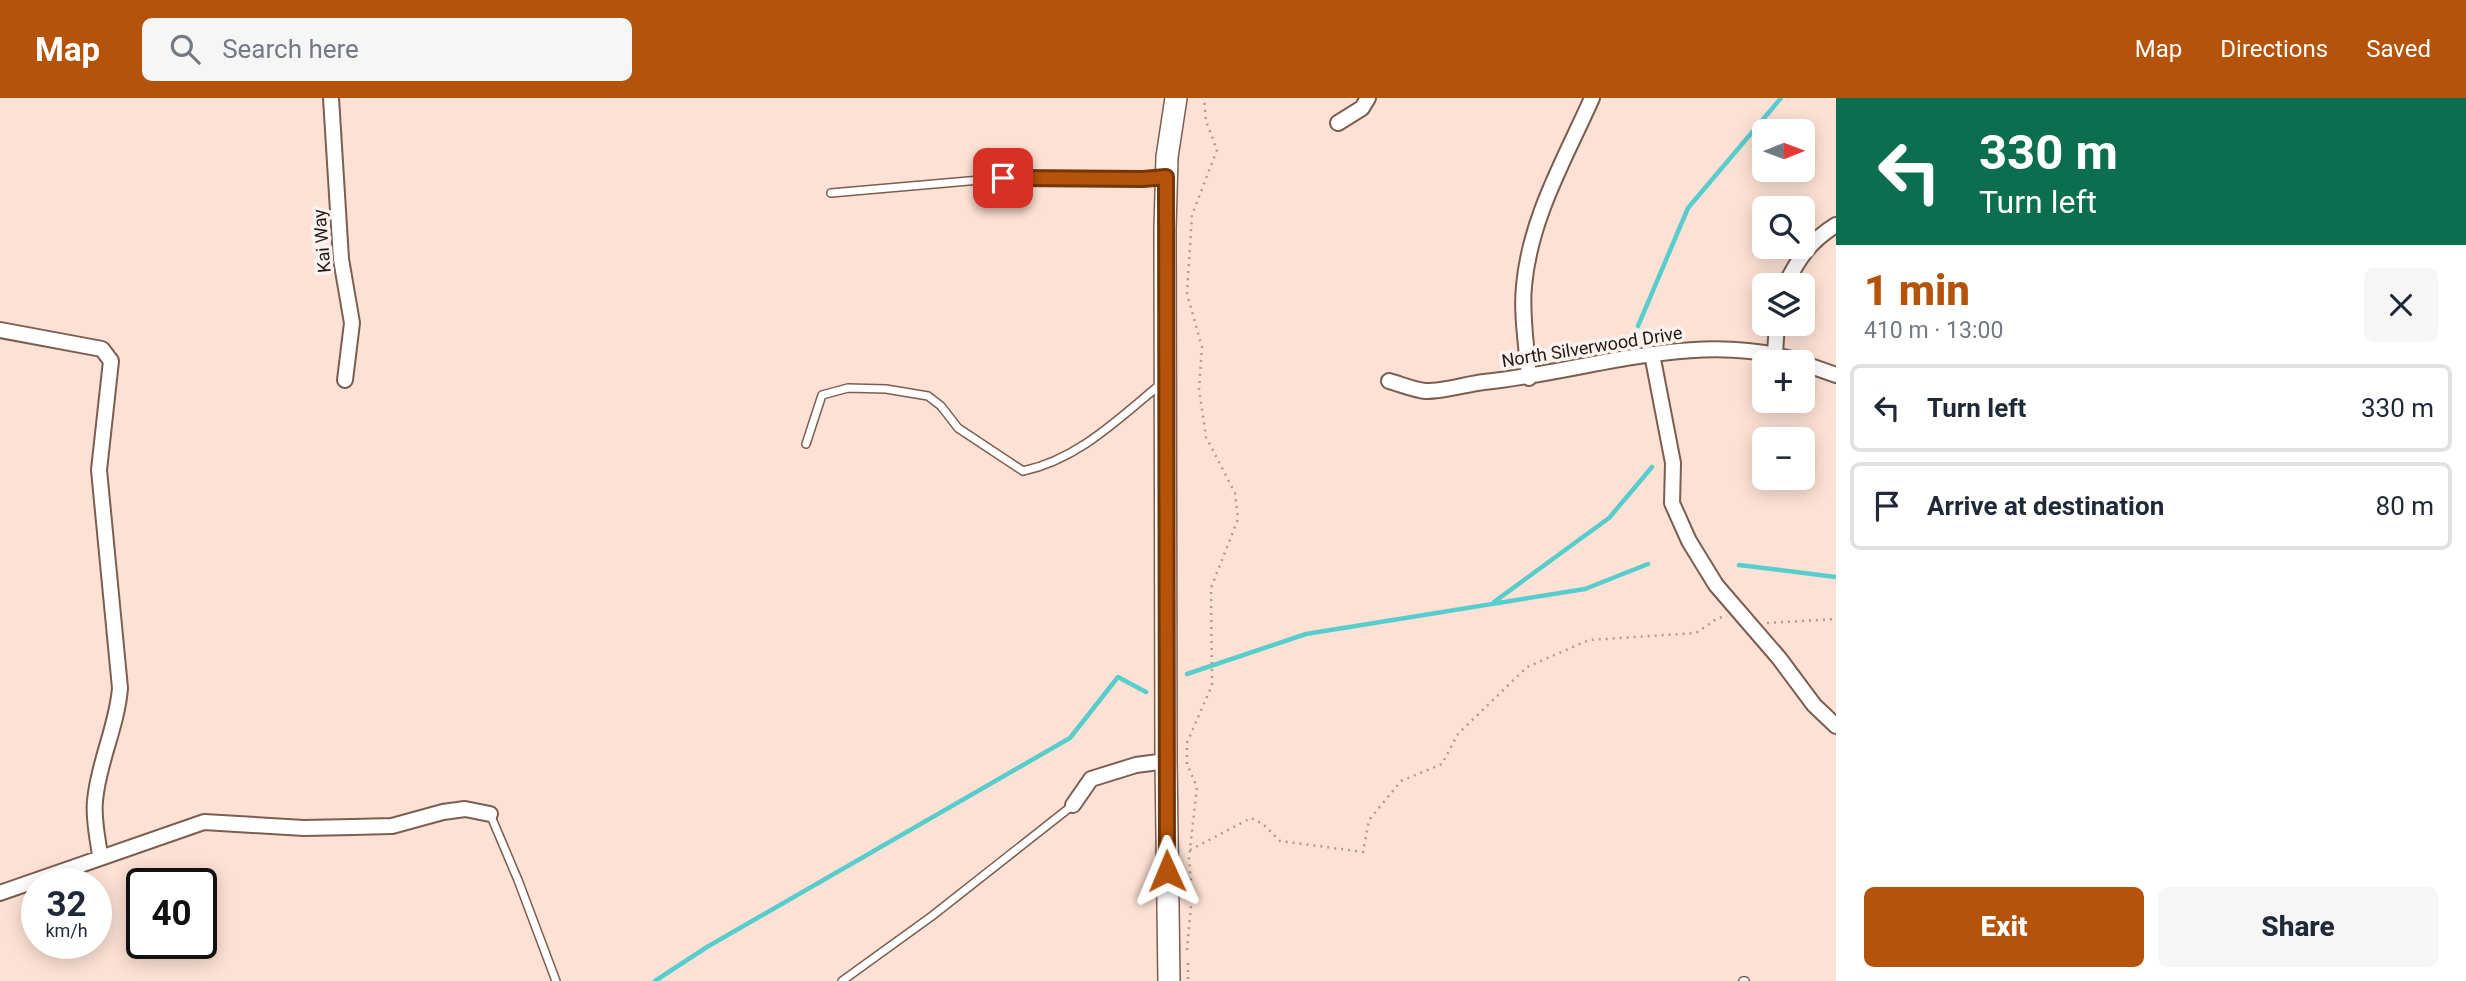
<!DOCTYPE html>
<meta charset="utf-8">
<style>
body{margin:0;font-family:Roboto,sans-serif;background:#f6f6f7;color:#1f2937;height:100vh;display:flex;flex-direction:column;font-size:26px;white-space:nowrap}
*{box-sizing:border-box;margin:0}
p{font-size:23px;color:#747a83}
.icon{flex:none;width:38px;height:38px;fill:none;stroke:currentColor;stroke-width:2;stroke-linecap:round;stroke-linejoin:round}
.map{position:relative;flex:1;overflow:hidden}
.details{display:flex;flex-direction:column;background:#fff;width:630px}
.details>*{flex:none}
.hud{background:#0b6e4f;color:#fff;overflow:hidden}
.needle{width:46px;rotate:89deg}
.controls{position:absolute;left:1752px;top:21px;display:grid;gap:14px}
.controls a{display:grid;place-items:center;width:63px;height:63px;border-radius:10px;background:#fff;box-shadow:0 4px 18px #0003;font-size:35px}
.speed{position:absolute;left:21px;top:770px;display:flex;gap:14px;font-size:35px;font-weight:700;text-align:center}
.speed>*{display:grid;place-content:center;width:91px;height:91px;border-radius:50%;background:#fff;box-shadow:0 4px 18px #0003;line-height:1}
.speed small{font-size:18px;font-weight:400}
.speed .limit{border:4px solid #111;border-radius:10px;background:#fff;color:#111}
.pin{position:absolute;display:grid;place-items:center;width:60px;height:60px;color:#fff;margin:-30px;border-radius:14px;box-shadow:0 4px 10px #0006}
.me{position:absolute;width:77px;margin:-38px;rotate:359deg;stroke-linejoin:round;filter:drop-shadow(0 0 5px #0008)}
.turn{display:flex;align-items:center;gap:24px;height:147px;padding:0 28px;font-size:32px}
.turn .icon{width:91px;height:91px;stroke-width:2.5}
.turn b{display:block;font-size:49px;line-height:60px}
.round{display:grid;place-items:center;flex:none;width:74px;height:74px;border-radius:10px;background:#f6f6f7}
.head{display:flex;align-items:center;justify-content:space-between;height:119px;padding:0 28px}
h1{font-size:42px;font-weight:800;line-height:52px;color:#b45309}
.action{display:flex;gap:14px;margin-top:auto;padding:14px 28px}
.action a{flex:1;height:80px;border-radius:10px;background:#b45309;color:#fff;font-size:28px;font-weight:800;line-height:80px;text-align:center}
.action a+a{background:#f6f6f7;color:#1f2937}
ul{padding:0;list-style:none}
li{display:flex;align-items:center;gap:21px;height:88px;margin:0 14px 10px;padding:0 14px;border:4px solid #e0e1e3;border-radius:10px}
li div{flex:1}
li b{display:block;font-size:26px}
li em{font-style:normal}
header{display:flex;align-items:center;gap:42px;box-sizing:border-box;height:98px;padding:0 35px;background:#b45309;color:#fff}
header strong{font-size:33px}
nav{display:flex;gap:38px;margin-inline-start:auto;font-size:24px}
.search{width:490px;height:63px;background:#f6f6f7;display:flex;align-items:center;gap:18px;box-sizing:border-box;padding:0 24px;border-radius:10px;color:#747a83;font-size:26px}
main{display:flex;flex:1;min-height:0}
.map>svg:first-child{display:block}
</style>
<header>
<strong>Map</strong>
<div class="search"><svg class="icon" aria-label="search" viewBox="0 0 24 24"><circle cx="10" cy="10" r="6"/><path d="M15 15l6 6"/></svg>Search here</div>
<nav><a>Map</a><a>Directions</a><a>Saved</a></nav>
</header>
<main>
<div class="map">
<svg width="1836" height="883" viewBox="0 0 1836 883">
<rect width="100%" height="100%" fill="#fde1d4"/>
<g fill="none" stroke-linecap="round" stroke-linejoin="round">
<path stroke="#58cdce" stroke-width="4.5" d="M 1638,228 L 1688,110 L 1781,0
M 1739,467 L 1836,479
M 1494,504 L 1609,420 L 1652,369
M 1187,576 L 1306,536 L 1585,491 L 1648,466
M 655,883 L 707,849 L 1070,640 L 1118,579 L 1146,594"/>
<defs>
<path id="lane" d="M 831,95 L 1003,80 L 1143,81 L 1165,79
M 806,346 L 822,297 L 848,290 L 886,291 L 928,298 L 941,308 L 958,330 L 1023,373 C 1079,361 1119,320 1162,285
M 490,716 L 518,782 L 556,883
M 842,883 L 932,818 L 1073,707
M 1743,883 L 1745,883"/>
<path id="street" d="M 331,0 L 341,161 L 352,225 L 345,282
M 1338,25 L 1362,10 L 1368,0
M 1785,187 C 1799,160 1810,143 1836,127
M 0,232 L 102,251 L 111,263 L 99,372 L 120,590 C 117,629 98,665 95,703 C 93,721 98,741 100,758
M 1775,255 L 1777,226
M 1652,256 L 1673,365 L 1672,405 L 1689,443 L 1716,487 L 1779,560 L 1814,607 L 1836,628
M 1802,265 L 1836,277
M 1529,280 C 1527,250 1521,217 1524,188 C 1530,120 1565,61 1592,0
M 1389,283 C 1400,286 1414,292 1425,293 C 1440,294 1467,286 1484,284 C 1586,274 1699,230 1801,264
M 1073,707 L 1091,681 L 1136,667 L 1166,663
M 0,795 L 204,724 L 304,730 L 353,729 L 392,728 L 443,714 L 465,711 L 490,716"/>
<path id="secondary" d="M 1169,883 L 1166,663 L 1165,131 L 1167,59 L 1176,0"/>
</defs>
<use href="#lane" stroke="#7c5e50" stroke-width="10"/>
<use href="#street" stroke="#7c5e50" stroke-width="18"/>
<use href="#secondary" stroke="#7c5e50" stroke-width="24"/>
<path stroke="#b19b90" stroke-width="2.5" stroke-dasharray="2 5" stroke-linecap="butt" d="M 1767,525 L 1836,521
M 1190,752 L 1251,720 L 1263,726 L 1280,743 L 1363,754 L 1369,722 L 1401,683 L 1442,666 L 1458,636 L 1527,569 L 1589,542 L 1696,535 L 1718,520 L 1727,518
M 1187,852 L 1192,797 L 1189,760 L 1197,689 L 1187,666 L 1187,645 L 1212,587 L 1211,490 L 1238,421 L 1235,395 L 1206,339 L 1199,291 L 1202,249 L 1187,196 L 1192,117 L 1217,52 L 1206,23 L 1204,0
M 1188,865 L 1188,883"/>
<use href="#lane" stroke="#fff" stroke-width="7"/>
<use href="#street" stroke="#fff" stroke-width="14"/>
<use href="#secondary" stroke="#fff" stroke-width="21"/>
</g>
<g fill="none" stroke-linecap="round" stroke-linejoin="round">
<defs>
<path id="route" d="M 1003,80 L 1143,81 L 1166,79 L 1167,773"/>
</defs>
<use href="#route" stroke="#753606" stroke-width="18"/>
<use href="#route" stroke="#b45309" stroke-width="12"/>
</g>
<g text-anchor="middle" stroke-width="7" stroke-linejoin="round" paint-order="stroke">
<g font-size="18" fill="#241712" stroke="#faf3f0">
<text transform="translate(322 143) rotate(-95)" y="6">Kai Way</text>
<text transform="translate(1592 249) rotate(-9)" y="6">North Silverwood Drive</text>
</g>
</g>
</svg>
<div class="controls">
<a><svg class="needle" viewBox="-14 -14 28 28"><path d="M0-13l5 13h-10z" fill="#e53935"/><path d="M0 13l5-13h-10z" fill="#747a83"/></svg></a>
<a><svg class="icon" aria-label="search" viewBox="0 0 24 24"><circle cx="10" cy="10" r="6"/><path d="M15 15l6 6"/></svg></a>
<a><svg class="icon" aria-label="layers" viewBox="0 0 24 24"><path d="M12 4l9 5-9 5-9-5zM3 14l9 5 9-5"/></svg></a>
<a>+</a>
<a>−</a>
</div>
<div class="speed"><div>32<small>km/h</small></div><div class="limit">40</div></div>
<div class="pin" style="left:1003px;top:80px;background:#d93025"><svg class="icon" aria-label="arrive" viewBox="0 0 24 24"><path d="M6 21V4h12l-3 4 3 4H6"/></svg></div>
<svg class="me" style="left:1167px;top:773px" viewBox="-20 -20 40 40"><path d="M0-17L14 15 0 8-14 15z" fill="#b45309" stroke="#fff" stroke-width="4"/></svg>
</div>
<section class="details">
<div class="hud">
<div class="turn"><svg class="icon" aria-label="left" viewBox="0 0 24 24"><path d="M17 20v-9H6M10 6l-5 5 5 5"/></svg><div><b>330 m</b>Turn left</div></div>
</div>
<div class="head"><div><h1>1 min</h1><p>410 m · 13:00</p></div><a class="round"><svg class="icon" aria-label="close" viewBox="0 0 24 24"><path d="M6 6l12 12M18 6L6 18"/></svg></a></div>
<ul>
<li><svg class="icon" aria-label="left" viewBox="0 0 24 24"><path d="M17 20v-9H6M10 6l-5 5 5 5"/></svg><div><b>Turn left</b></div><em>330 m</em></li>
<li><svg class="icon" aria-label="arrive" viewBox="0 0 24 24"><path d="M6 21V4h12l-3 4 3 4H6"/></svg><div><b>Arrive at destination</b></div><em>80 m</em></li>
</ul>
<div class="action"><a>Exit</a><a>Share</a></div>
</section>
</main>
